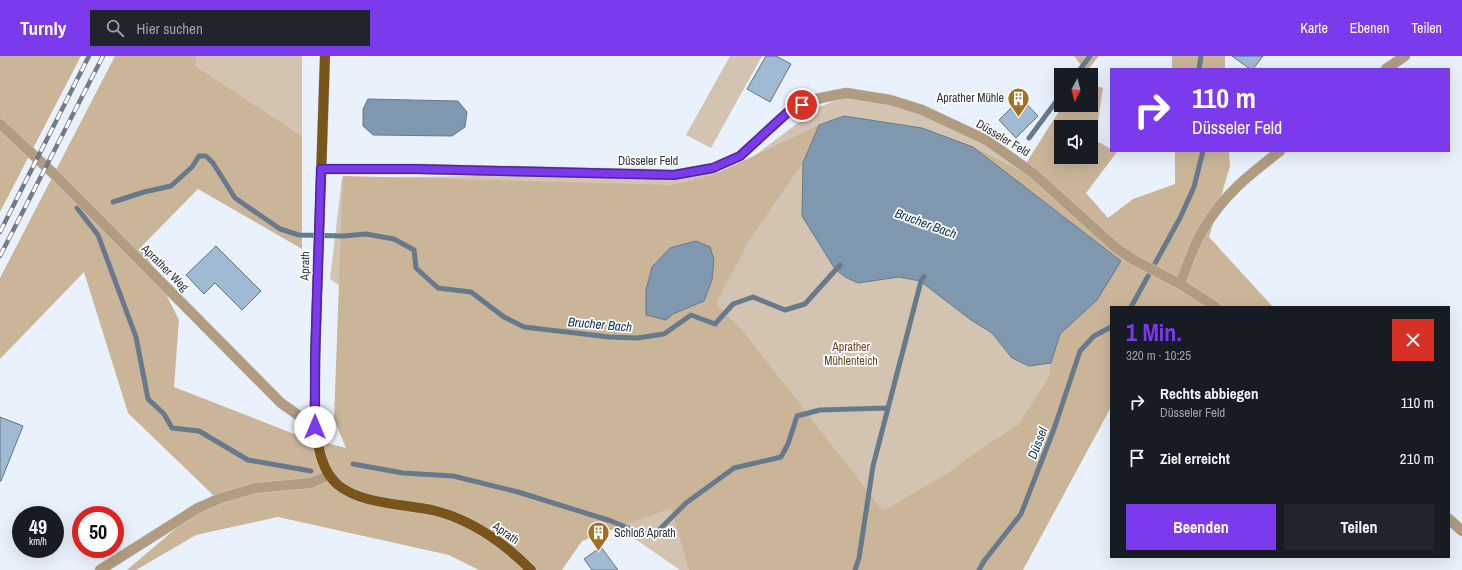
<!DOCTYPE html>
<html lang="de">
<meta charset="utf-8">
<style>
body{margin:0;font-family:"Archivo Narrow",sans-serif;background:#20242c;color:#f1f3f6;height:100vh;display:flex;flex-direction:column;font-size:15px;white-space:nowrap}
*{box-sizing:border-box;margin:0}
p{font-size:13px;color:#9ea1a6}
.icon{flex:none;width:22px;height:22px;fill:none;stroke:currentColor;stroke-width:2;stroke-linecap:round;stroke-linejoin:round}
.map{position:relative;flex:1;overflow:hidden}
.panel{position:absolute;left:1110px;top:250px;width:340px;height:252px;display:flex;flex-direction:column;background:#171b24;border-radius:0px;box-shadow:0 4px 16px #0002}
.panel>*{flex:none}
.hud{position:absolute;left:1110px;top:12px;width:340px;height:84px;border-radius:0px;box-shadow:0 4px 16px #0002;background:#7c3aed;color:#fff;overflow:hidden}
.needle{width:26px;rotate:187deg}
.fabs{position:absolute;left:1054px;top:12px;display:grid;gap:8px}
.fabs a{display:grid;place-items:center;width:44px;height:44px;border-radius:0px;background:#171b24;box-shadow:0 4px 16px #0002;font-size:20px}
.speed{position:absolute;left:12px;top:450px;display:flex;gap:8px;font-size:20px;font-weight:700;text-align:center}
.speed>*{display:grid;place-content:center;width:52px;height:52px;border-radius:50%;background:#171b24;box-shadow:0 4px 16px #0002;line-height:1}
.speed small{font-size:10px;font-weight:400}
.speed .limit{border:6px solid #d22;background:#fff;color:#111}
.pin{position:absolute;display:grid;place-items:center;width:34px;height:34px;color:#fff;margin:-17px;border:2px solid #fff;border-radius:50%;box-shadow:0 1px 4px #0007}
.me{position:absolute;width:44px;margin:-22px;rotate:0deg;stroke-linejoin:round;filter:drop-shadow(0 0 3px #0008)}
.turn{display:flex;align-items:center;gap:14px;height:84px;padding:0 16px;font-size:18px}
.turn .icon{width:52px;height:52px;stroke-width:2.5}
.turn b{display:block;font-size:28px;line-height:34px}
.round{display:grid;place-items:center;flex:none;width:42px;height:42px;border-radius:0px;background:#20242c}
.head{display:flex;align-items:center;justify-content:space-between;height:68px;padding:0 16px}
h1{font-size:24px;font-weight:800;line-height:30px;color:#7c3aed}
.primary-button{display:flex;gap:8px;margin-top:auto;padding:8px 16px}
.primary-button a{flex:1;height:46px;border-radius:0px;background:#7c3aed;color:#fff;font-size:16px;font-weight:800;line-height:46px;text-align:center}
.primary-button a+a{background:#20242c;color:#f1f3f6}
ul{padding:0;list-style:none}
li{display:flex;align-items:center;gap:12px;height:56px;padding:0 16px}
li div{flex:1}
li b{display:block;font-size:15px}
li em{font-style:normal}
header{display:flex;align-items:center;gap:24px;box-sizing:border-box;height:56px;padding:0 20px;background:#7c3aed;color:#fff}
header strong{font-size:19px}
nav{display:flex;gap:22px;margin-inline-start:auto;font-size:14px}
.search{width:280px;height:36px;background:#20242c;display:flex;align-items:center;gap:10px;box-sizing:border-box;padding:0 14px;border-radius:0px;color:#9ea1a6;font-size:15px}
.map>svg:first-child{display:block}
</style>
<header>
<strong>Turnly</strong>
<div class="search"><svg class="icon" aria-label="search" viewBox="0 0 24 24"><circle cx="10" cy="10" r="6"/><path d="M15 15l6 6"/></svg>Hier suchen</div>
<nav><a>Karte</a><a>Ebenen</a><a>Teilen</a></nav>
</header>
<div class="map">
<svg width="1462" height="514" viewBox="0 0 1462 514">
<rect width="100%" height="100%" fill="#e9f2fc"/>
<path fill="#d3c4b1" d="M 197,0 L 302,0 L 302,80 L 194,10 Z
M 730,0 L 762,0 L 711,92 L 686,79 Z
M 848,40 L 871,42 L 942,62 L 1015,103 L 1151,214 L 1111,251 L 979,514 L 680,514 L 615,469 L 444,303 L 330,223 L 342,122 L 733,116 L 819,51 Z"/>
<path fill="#cab599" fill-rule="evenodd" d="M 0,0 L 81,0 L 0,156 Z
M 115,0 L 197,0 L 195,10 L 302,80 L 302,193 L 198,133 L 142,190 L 179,264 L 174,331 L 297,379 L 346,392 L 334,363 L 343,120 L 671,129 L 713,119 L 819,69 L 803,107 L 749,184 L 716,248 L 743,275 L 883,455 L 948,417 L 982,392 L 1018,369 L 1049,321 L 1051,307 L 1060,278 L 1097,244 L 1121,205 L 973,91 L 1021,115 L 1063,49 L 1091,49 L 1091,28 L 1103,32 L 1095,84 L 1111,93 L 1111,95 L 1117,96 L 1086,137 L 1108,162 L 1133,143 L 1175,128 L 1175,95 L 1229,95 L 1230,110 L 1209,181 L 1273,251 L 1111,251 L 1111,351 L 1023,514 L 689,514 L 671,452 L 582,485 L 562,514 L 479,514 L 449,499 L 278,461 L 196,479 L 136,514 L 127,514 L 214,440 L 128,357 L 84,216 L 0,303 L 0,222 ZM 1061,71 L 1091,71 L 1091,101 L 1061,101 Z
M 1074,0 L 1099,0 L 1086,16 Z
M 1172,0 L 1225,0 L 1225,13 L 1172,13 Z"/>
<path fill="#7f97af" stroke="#677a8c" d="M 368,43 L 458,45 L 467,56 L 465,71 L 452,80 L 373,79 L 363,70 L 363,53 Z
M 844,60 L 922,72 L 973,91 L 1121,205 L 1097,244 L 1060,278 L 1051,307 L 1029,310 L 1012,302 L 992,277 L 971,264 L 920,225 L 899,221 L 858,227 L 845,221 L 835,213 L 802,160 L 803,107 L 819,69 Z
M 696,185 L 710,191 L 714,203 L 712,224 L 704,245 L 673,258 L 666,264 L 646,259 L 646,234 L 652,211 L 670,192 Z"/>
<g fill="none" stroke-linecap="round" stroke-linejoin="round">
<path stroke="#677a8c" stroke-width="5" d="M 1199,13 L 1201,0
M 1076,19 L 1090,0
M 1029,82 L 1061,39
M 113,146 L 144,136 L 171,130 L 192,111 L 199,100 L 206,100 L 213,107 L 235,142 L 280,173 L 299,179 L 344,180 L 366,178 L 394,183 L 414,194 L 416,212 L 438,232 L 471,236 L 504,261 L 524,271 L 609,281 L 637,282 L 664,278 L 691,259 L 715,268 L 733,248 L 753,241 L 785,254 L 805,248 L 840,209
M 77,152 L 98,179 L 136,281 L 148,343 L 164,358 L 172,372 L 199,375 L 248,404 L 311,415
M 1131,251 L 1180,162 L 1194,131 L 1203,95
M 353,408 L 403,417 L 453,420 L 518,436 L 611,465 L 642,478 L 655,478 L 686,447 L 734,412 L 781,401 L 788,388 L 797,360 L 820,354 L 888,352
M 855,514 L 859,502 L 873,410 L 921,225 L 924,221
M 979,514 L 984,505 L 1021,458 L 1054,373 L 1080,295 L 1094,280 L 1111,271"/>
</g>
<path fill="#a1bad3" stroke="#657380" d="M 766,0 L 776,0 L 791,8 L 770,46 L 747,33 Z
M 1232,0 L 1263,0 L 1253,13 L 1250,13 Z
M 1021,42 L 1038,60 L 1016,82 L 999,64 Z
M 216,190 L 261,235 L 242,254 L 215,227 L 204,238 L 186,219 Z
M 0,361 L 23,370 L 1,425 L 0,425 Z
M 601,491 L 618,514 L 592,514 L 584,503 Z"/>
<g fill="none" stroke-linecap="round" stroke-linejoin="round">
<defs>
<path id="minor" d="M 1386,13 L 1405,0
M 0,68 L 55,119 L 281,347 L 315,371
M 321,113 L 417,113 L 674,119 L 713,112 L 740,100 L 788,56 L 816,43 L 846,37 L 890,44 L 922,54 L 986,84 L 1033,117 L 1116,192 L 1134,204 L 1180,228 L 1216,251
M 1180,228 C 1187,210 1193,190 1203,174 C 1223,139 1249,119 1280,95
M 1449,463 L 1462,475
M 100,514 L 198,452 L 221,442 L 255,432 L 311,427 L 329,419"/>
<path id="major" d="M 325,0 C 322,81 320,161 317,242 C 316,272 315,303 315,333 C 315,346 314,360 316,372 C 318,393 322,415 338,429 C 361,448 403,448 432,454 C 470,463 504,487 531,514"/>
</defs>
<use href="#minor" stroke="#c4ccd5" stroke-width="11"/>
<use href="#major" stroke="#c4ccd5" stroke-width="11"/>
<use href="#minor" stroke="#b19c80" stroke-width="10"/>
<use href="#major" stroke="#7a5519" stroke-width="10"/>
<defs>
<path id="rail" d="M 0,176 L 89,0
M 0,200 L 103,0"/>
</defs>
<use href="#rail" stroke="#737a81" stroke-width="4.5"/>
<use href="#rail" stroke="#fff" stroke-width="3" stroke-dasharray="9" stroke-linecap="butt"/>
</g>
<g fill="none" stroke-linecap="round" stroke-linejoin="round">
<defs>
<path id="route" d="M 315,371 L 315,302 L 321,113 L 417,113 L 674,119 L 713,112 L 740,100 L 788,56 L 802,49"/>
</defs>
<use href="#route" stroke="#51269a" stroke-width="10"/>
<use href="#route" stroke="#7c3aed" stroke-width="7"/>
</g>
<defs>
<symbol id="building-pin" viewBox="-11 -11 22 30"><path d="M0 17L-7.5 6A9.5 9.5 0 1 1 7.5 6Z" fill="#a07124" stroke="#fff"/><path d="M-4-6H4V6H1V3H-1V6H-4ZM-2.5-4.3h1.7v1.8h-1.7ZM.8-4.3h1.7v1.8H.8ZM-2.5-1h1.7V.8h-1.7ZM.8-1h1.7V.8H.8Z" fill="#fff"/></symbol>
</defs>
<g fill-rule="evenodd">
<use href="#building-pin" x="1006" y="30" width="25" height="34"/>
<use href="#building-pin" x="586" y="464" width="25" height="34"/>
</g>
<g text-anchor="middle" stroke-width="3.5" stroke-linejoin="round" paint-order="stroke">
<g font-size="12" fill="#2f353b" stroke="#fff" text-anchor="end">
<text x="1004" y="46">Aprather Mühle</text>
<text x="614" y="481" text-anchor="start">Schloß Aprath</text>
</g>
<g font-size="12" fill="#2f353b" stroke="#fff">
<text transform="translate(1003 82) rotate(31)" y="4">Düsseler Feld</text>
<text x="648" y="109">Düsseler Feld</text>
<text transform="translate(305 210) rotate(-88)" y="4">Aprath</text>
<text transform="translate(165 212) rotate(45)" y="4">Aprather Weg</text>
<text transform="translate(506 477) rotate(35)" y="4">Aprath</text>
</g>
<g font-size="12" fill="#6a4b1c" stroke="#fff">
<text x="851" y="295">Aprather<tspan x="851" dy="14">Mühlenteich</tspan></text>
</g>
<g font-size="13" font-style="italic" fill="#0d3557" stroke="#fff">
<text transform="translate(926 167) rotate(20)" y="5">Brucher Bach</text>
<text transform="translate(600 268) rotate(5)" y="5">Brucher Bach</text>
<text transform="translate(1037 387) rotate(-69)" y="5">Düssel</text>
</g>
</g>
</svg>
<div class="fabs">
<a><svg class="needle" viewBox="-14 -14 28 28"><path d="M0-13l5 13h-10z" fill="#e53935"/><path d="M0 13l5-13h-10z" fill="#9ea1a6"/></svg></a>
<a><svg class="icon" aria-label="sound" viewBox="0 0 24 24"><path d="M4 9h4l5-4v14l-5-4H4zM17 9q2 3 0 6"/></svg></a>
</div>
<div class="speed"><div>49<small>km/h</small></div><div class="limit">50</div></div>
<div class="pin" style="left:802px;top:49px;background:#d93025"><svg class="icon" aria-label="arrive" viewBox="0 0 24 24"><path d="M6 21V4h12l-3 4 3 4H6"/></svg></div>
<svg class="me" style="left:315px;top:371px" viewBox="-20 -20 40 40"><circle r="19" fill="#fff"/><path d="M0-13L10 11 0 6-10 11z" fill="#7c3aed"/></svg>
<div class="hud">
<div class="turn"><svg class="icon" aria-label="right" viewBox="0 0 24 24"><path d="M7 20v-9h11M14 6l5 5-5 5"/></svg><div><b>110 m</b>Düsseler Feld</div></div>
</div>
<section class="panel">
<div class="head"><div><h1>1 Min.</h1><p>320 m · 10:25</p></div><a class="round" style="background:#d93025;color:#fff"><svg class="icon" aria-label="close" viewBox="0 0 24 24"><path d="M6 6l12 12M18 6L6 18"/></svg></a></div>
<ul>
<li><svg class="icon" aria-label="right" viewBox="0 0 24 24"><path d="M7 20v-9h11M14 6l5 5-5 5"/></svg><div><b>Rechts abbiegen</b><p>Düsseler Feld</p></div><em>110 m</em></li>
<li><svg class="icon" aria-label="arrive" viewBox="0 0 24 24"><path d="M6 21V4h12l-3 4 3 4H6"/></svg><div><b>Ziel erreicht</b></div><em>210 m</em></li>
</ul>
<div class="primary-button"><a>Beenden</a><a>Teilen</a></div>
</section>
</div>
